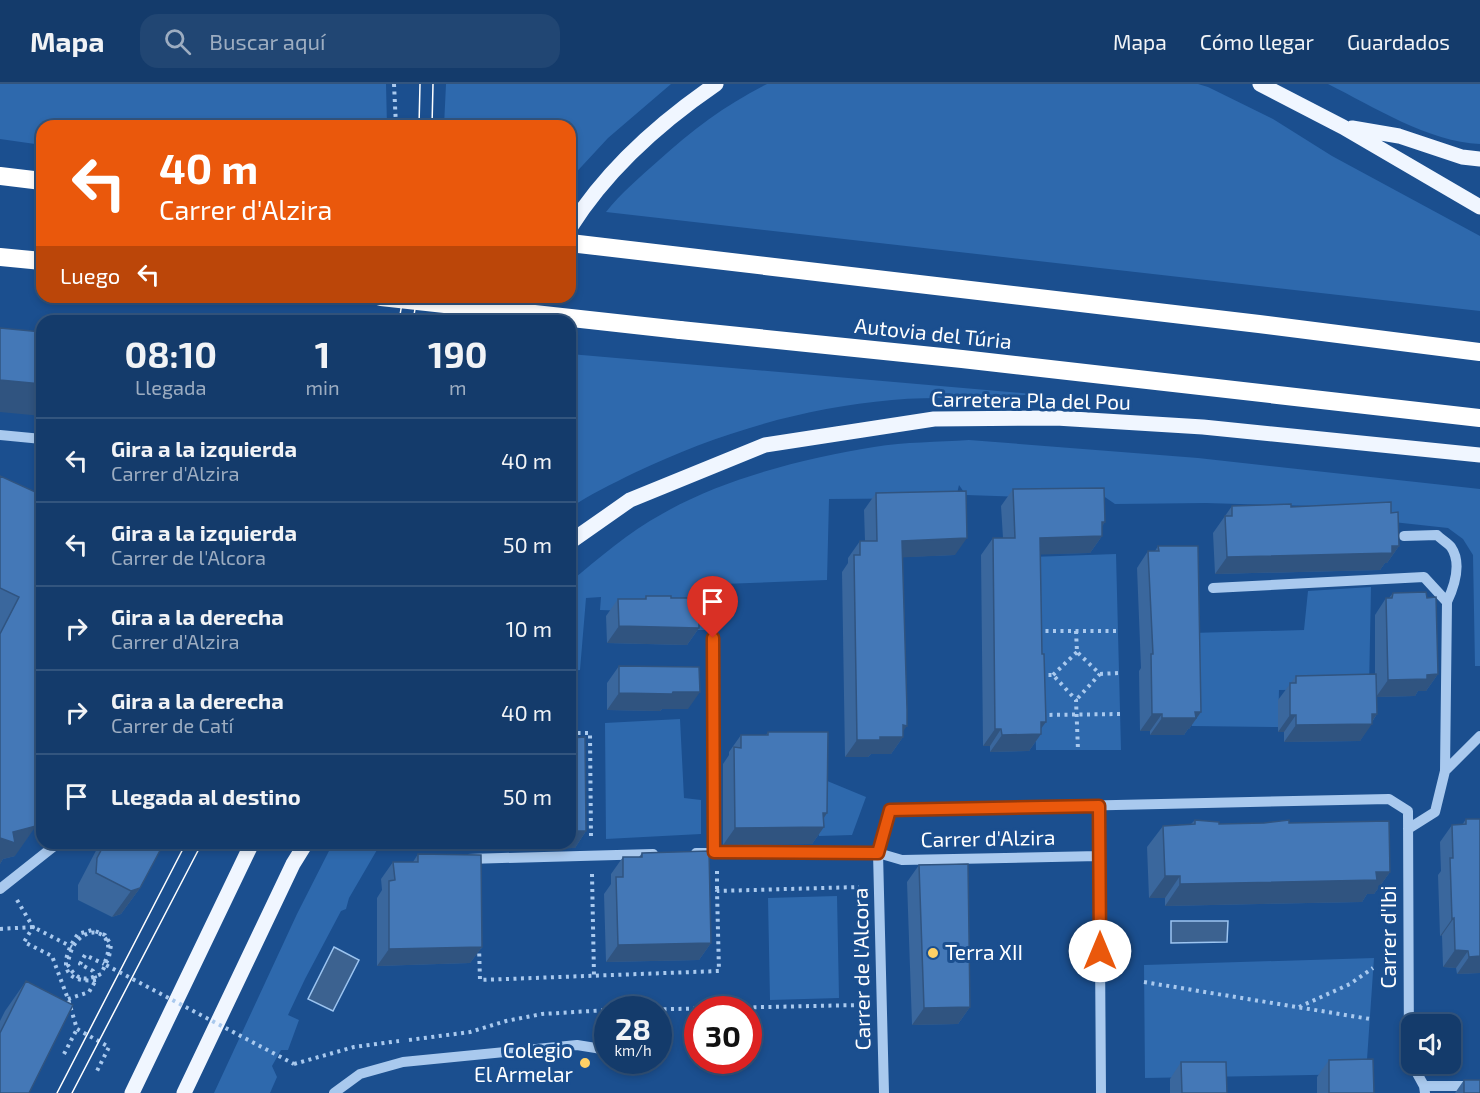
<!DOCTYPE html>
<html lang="es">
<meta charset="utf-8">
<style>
body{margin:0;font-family:"Exo 2",sans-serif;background:#214673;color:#f1f3f6;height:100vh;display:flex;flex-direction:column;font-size:22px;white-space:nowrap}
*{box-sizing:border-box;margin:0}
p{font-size:20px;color:#9dadc1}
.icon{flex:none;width:33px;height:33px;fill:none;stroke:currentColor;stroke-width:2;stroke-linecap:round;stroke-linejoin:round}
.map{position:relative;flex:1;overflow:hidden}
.drawer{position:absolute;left:36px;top:231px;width:540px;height:534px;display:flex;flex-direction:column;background:#143b6b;border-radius:18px;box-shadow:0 3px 9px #0003,0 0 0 2px #33557e}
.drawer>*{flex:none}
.banner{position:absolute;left:36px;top:36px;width:540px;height:183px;border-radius:18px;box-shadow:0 3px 9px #0003,0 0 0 2px #33557e;background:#ea580c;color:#fff;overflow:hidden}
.tools{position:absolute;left:1401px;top:930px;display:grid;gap:12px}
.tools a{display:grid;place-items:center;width:60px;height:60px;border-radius:12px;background:#143b6b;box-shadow:0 3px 9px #0003,0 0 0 2px #33557e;font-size:30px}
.speed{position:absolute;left:594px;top:912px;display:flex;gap:12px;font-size:30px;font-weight:700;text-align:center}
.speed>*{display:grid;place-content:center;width:78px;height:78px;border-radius:50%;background:#143b6b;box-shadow:0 3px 9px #0003,0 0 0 2px #33557e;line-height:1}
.speed small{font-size:15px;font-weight:400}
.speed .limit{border:9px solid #d22;background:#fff;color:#111}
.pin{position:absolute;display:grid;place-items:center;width:51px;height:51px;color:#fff;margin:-62px -26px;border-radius:50% 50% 50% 0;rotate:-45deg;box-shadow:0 0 6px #0007}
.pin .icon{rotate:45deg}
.me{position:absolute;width:66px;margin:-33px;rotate:0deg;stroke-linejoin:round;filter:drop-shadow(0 0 4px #0008)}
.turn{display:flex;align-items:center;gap:21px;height:126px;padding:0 24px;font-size:27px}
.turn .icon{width:78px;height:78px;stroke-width:2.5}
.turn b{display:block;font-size:42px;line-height:51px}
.then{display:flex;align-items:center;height:57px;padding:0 24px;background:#0003;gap:12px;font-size:22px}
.eta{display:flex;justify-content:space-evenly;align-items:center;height:102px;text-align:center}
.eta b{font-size:36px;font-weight:700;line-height:42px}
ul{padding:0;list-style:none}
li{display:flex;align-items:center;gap:18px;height:84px;padding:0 24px;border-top:2px solid #33557e}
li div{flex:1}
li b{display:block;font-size:22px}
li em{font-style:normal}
header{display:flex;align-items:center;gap:36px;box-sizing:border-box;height:84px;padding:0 30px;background:#143b6b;border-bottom:2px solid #33557e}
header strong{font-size:28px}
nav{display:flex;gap:33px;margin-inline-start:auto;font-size:21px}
.search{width:420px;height:54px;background:#214673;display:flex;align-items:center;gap:15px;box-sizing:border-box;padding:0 21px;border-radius:18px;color:#9dadc1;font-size:22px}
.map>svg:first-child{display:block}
</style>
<header>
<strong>Mapa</strong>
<div class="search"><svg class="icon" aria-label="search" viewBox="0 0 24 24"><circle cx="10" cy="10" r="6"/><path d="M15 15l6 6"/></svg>Buscar aquí</div>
<nav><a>Mapa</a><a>Cómo llegar</a><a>Guardados</a></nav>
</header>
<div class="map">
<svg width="1480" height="1009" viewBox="0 0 1480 1009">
<rect width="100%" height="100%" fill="#1b4f8f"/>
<path fill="#2e69ad" d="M 0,0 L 386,0 L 387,42 L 42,42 L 42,61 L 0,55 Z
M 446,0 L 671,0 L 608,54 L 570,95 L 570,42 L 444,42 Z
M 767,0 L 1198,0 L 1208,3 L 1273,35 L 1332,72 L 1480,152 L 1480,227 L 606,128 C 621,109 640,93 658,77 C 692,46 727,20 767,0 Z
M 1328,0 L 1480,0 L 1480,60 C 1429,58 1374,23 1328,0 Z
M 570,270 L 1033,310 C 986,316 939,312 892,316 C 802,324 715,350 634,389 C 612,400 590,410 570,424 Z
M 969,356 L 1198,374 L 1480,405 L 1480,582 L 1475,582 L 1473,471 L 1463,455 L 1448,444 L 1393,438 L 1382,424 L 1206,419 L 1115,420 L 1099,409 L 1094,415 L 966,411 L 959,401 L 956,414 L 829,415 L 827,496 L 722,500 L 708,546 L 697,546 L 693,529 L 600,526 L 601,513 L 586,514 L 580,586 L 570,587 L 570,498 C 599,474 629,448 662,430 C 722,395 805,374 874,363 C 905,358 938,358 969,356 Z
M 1116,470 L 1121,666 L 1036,666 L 1031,473 Z
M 1371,503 L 1369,605 L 1279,606 L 1278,643 L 1192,642 L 1191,549 L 1304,546 L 1308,507 Z
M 680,635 L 684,714 L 701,716 L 701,750 L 606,755 L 605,639 Z
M 820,694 L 866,713 L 852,751 L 819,752 Z
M 333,759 L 381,759 L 349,814 L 346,825 L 341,827 L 305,895 L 288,931 L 299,936 L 288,966 L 281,966 L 272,982 L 277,993 L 270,1009 L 214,1009 L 297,830 Z
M 837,812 L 839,914 L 770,916 L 768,814 Z
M 1374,874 L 1366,990 L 1145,994 L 1144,881 Z"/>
<path fill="#3c6290" stroke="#9cc4f0" stroke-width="1.5" d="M 1228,837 L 1227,858 L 1171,859 L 1171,837 Z
M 334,863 L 359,876 L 333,927 L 308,915 Z"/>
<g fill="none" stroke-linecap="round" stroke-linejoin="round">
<path stroke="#a9c9ee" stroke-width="4" stroke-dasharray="3 4.5" stroke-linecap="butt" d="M 394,0 L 396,42
M 1038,547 L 1118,547
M 1076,547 L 1077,568 L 1100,590 L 1076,616
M 1100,590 L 1119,589
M 1041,591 L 1053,591 L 1076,616 L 1078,666
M 1053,591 L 1077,568
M 1042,631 L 1120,630
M 570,649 L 590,649 L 591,755
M 717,787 L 717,807
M 592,790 L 594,892
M 17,816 L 33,843 L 24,858 L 52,872 L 68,915 L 77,945 L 109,963 L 97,987
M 0,845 L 33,843 L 72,863
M 479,862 L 480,896 L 719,887 L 717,807 L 859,803
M 96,896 C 58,900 61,873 78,850 L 92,846 L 105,851 L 111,861 L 109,873 L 101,890
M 1144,898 L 1370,935
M 68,915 L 89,908 L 96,896 L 93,887 L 80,880 L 85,871 L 104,880
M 1299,923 L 1350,900 L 1373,884
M 626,926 L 860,921 L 860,917
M 409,956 L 470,948 L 506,937 L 542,930 L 608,926
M 64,970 L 77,945
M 294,980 L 354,963 L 399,957"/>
<path stroke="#a9c9ee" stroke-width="10" d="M 0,351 L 42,355
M 1404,452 L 1437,451 C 1441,455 1448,459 1451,463 C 1462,479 1454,503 1447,518
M 1213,504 L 1424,493 L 1447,518 L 1445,687 L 1435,728 L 1408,745
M 713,553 L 714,768
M 1445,687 L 1480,652
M 1099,722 L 1101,1009
M 696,769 L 878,769 L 902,776 L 1099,772
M 468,775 L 653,770
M 0,805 L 58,759
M 1412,980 L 1424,1002 L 1425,1009
M 1424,1002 L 1480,1002
M 334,1009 L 360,990 L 403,978 L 577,961 L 608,966
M 884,1009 L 878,769 L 890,726 L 1389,715 L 1408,727 L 1409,973 L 1412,979"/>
<path stroke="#f0f6ff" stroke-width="15" d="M 1260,0 L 1343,43 L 1480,123
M 1352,44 L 1399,52 L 1462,73 L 1480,75
M 570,144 C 607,85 659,39 716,0
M 511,237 L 527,213
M 570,458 L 630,416 L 765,361 L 934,335 L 1056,334 L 1203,343 L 1480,371
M 132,1009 L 252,759
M 184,1009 L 293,780 L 306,759"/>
<path stroke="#fff" stroke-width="18" d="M 0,92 L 42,97
M 570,159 L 1259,240 L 1480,268
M 0,173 L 42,177
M 680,246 L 962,275 L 1480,334"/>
<path stroke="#fff" stroke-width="1.5" d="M 419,42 L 420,0
M 432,42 L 433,0
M 399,237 L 403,213
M 413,237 L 417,213
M 57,1009 L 186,759
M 72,1009 L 202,759"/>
<path stroke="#a9c9ee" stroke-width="4" stroke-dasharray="3 4.5" stroke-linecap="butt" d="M 101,890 C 85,897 77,897 68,881 C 72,835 123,841 104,880 L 294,980"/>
<path stroke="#fff" stroke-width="18" d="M 381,213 L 680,246"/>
</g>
<path fill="#3a679d" d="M 0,392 L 42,411 L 15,772 L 3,775 L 0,780 Z
M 1013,405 L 1105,438 L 1102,442 L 1102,452 L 1090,469 L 1040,470 L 1041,650 L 1029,667 L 990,668 L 990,662 L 983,662 L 981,471 L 993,454 L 1003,454 L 1001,422 Z
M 876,409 L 955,471 L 903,473 L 903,653 L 891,670 L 871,670 L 868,673 L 845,673 L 842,488 L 848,479 L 848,474 L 860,457 L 865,457 L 864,426 Z
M 1232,422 L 1291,423 L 1391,429 L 1399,462 L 1387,479 L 1385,479 L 1380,486 L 1215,490 L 1213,449 Z
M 1158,462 L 1201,628 L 1189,645 L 1188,645 L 1184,651 L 1150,651 L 1150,647 L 1140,647 L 1139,587 L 1141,584 L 1137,484 L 1148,467 L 1155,467 Z
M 1393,509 L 1438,590 L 1426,607 L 1418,607 L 1415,612 L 1377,613 L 1377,630 L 1360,657 L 1284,658 L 1284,648 L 1278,648 L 1278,616 L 1296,592 L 1375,590 L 1375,531 L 1386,514 L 1389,514 Z
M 646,512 L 671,514 L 699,544 L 687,561 L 607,559 L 606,532 L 618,515 L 644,515 Z
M 619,582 L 688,625 L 662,625 L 660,627 L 607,626 L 607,599 Z
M 768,648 L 827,729 L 824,734 L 824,743 L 812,760 L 723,761 L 723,680 L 729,671 L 729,668 L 741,651 L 766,651 Z
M 1466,735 L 1480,735 L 1480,889 L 1457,890 L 1456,884 L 1443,883 L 1442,851 L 1440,852 L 1438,791 L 1441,787 L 1440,758 L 1452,741 L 1462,741 Z
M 1195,736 L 1219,740 L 1289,739 L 1390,788 L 1374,810 L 1367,810 L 1362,818 L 1165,822 L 1165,814 L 1149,814 L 1147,763 L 1163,742 L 1191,740 Z
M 586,747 L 575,764 L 482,766 L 482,759 L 570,759 Z
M 100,759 L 164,759 L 140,804 L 121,830 L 112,833 L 78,816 L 78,801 Z
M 642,769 L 711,859 L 699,876 L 606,878 L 604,810 L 611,800 L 611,790 L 623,773 L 639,773 Z
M 418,770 L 482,863 L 470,879 L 377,882 L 377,814 L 382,806 L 381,795 L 393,778 L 413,778 Z
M 919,781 L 970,923 L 958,940 L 912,941 L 907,798 Z
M 26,897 L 0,1009 L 0,937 L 5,927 Z
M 1329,976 L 1374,1009 L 1317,1009 L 1317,993 Z
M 1181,978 L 1227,1009 L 1170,1009 L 1170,995 Z
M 1464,996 L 1480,1009 L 1455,1009 Z"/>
<path fill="#305480" d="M 0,296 L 42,300 L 42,332 L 0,328 Z
M 1102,438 L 1105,438 L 1095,452 L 1102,452 L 1090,469 L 1028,471 L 1040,454 Z
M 967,454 L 955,471 L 890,474 L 902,457 Z
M 1399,462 L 1387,479 L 1385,479 L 1380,486 L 1215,490 L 1227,473 Z
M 619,542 L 699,544 L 687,561 L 607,559 Z
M 1438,590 L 1426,607 L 1418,607 L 1415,612 L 1376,613 L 1388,596 L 1427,591 Z
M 700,608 L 688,625 L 662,625 L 660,627 L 607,626 L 619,609 Z
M 1195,628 L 1201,628 L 1189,645 L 1188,645 L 1184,651 L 1150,651 L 1162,634 Z
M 1152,630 L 1162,630 L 1150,647 L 1140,647 Z
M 1372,630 L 1377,630 L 1370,640 L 1372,640 L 1360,657 L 1284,658 L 1296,641 Z
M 1290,631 L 1296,631 L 1284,648 L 1278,648 Z
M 1041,638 L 1046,638 L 1037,650 L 1041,650 L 1029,667 L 990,668 L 1002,651 Z
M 903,641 L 907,642 L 899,653 L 903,653 L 891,670 L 871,670 L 868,673 L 845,673 L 857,656 L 880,653 Z
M 995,645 L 1001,645 L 990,662 L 983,662 Z
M 823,729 L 827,729 L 818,743 L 824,743 L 812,760 L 723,761 L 735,744 Z
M 36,742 L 15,772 L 3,775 L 0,780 L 0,754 L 13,748 Z
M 570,747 L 586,747 L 575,764 L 482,766 L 486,759 L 570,759 Z
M 1376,788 L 1390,788 L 1374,810 L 1367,810 L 1362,818 L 1165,822 L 1180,800 Z
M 1165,792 L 1180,792 L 1165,814 L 1149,814 Z
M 140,804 L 121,830 L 112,833 L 131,807 Z
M 1454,834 L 1442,851 L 1440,852 L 1452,835 Z
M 711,859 L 699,876 L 606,878 L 618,861 Z
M 482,863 L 470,879 L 377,882 L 389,865 Z
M 1455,866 L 1468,867 L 1456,884 L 1443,883 Z
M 1480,872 L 1480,889 L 1457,890 L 1469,873 Z
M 970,923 L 958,940 L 912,941 L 924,924 Z"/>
<path fill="#4478b7" stroke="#305480" stroke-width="1.5" d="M 0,244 L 42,248 L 42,300 L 0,296 Z
M 0,392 L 42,411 L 42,730 L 36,742 L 13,748 L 15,759 L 0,754 L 0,550 L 19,513 L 0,504 Z
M 1104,404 L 1105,438 L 1102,438 L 1102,452 L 1040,454 L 1042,570 L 1044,570 L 1046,638 L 1041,638 L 1041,650 L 1002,651 L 1001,645 L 995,645 L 993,454 L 1015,454 L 1013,405 Z
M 966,407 L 967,454 L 902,457 L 907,625 L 907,642 L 903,641 L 903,653 L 880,653 L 880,656 L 857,656 L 854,471 L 860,471 L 860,457 L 877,457 L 876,409 Z
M 1391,418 L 1391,429 L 1398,428 L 1399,462 L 1392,462 L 1392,469 L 1227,473 L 1225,432 L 1232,432 L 1232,422 L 1291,420 L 1291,423 Z
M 1158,462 L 1198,462 L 1201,628 L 1195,628 L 1196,634 L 1162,634 L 1162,630 L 1152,630 L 1151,570 L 1153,570 L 1148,467 L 1159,467 Z
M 1426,508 L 1427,514 L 1436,513 L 1438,590 L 1427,591 L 1427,595 L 1388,596 L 1386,514 L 1392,514 L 1393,509 Z
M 646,512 L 671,512 L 671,514 L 699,514 L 699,544 L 619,542 L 618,515 L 646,515 Z
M 619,582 L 699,583 L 700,608 L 673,608 L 672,610 L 619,609 Z
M 1376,590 L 1377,630 L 1372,630 L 1372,640 L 1296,641 L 1296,631 L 1290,631 L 1290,599 L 1296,599 L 1296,592 Z
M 768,648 L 828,648 L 827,729 L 823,729 L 824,743 L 735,744 L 734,663 L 741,664 L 741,651 L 768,651 Z
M 585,653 L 586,747 L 570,747 L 570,654 Z
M 1466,735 L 1480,735 L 1480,872 L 1469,873 L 1468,867 L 1455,866 L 1454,834 L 1452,835 L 1450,774 L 1453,774 L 1452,741 L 1466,740 Z
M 1195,736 L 1219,738 L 1219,740 L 1264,739 L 1289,736 L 1289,739 L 1389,737 L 1390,788 L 1376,788 L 1377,796 L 1180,800 L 1180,792 L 1165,792 L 1163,742 L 1195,740 Z
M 105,759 L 164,759 L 140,804 L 131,807 L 96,789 L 97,774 Z
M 709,767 L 711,859 L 618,861 L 616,793 L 623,793 L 623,773 L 642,773 L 642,769 Z
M 418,770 L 481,771 L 482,863 L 389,865 L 389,797 L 395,796 L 393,778 L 418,778 Z
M 968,780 L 970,923 L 924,924 L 919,781 Z
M 26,897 L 73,921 L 29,1009 L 0,1009 L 0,949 Z
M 1373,975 L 1374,1009 L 1329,1009 L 1329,976 Z
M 1181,978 L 1226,978 L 1227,1009 L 1182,1009 Z
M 1464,996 L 1480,996 L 1480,1009 L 1464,1009 Z"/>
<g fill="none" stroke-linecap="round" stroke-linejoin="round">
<defs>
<path id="route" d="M 713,554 L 714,768 L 878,769 L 890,726 L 1099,722 L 1100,867"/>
</defs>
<use href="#route" stroke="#983908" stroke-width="15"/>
<use href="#route" stroke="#ea580c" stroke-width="10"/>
</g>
<g fill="#ffd166" stroke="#1b4f8f" stroke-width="2">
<circle cx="933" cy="869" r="6"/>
<circle cx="585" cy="979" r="6"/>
</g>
<g text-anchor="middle" stroke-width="6" stroke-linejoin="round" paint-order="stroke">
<g font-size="21" fill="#fff" stroke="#1b4f8f">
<text transform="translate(933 250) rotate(6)" y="7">Autovia del Túria</text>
<text transform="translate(1031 317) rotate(1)" y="7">Carretera Pla del Pou</text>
<text transform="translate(988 755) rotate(-1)" y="7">Carrer d'Alzira</text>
<text transform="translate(1389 853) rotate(-90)" y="7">Carrer d'Ibi</text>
<text transform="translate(862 885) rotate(-91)" y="7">Carrer de l'Alcora</text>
</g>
<g font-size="21" fill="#fff" stroke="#1b4f8f" text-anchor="start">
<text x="945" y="876">Terra XII</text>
<text x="573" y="974" text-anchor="end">Colegio<tspan x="573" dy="24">El Armelar</tspan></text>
</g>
</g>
</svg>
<div class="tools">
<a><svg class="icon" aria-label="sound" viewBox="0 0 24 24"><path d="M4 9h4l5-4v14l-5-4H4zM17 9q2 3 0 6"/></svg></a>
</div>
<div class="speed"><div>28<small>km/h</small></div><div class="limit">30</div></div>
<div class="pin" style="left:713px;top:554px;background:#d93025"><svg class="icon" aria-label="arrive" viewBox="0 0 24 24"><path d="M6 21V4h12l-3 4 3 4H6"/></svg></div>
<svg class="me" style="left:1100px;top:867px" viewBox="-20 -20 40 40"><circle r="19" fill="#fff"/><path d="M0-13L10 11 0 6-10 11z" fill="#ea580c"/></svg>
<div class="banner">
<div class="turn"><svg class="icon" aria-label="left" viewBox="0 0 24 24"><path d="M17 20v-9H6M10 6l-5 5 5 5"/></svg><div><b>40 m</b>Carrer d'Alzira</div></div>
<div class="then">Luego<svg class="icon" aria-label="left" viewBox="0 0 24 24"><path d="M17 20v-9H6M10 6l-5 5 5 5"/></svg></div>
</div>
<section class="drawer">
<div class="eta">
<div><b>08:10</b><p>Llegada</p></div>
<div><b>1</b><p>min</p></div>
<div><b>190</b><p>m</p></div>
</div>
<ul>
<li><svg class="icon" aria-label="left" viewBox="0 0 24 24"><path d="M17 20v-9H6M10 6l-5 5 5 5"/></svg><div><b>Gira a la izquierda</b><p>Carrer d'Alzira</p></div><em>40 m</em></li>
<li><svg class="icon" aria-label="left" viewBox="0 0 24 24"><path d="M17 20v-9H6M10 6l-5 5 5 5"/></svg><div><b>Gira a la izquierda</b><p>Carrer de l'Alcora</p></div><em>50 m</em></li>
<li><svg class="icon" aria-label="right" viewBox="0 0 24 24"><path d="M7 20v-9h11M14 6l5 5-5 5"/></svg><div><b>Gira a la derecha</b><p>Carrer d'Alzira</p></div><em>10 m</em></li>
<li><svg class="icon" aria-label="right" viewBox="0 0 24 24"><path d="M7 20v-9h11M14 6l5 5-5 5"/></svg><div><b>Gira a la derecha</b><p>Carrer de Catí</p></div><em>40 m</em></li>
<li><svg class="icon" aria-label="arrive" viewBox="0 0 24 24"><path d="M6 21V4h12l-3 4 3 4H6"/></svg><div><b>Llegada al destino</b></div><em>50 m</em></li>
</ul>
</section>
</div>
